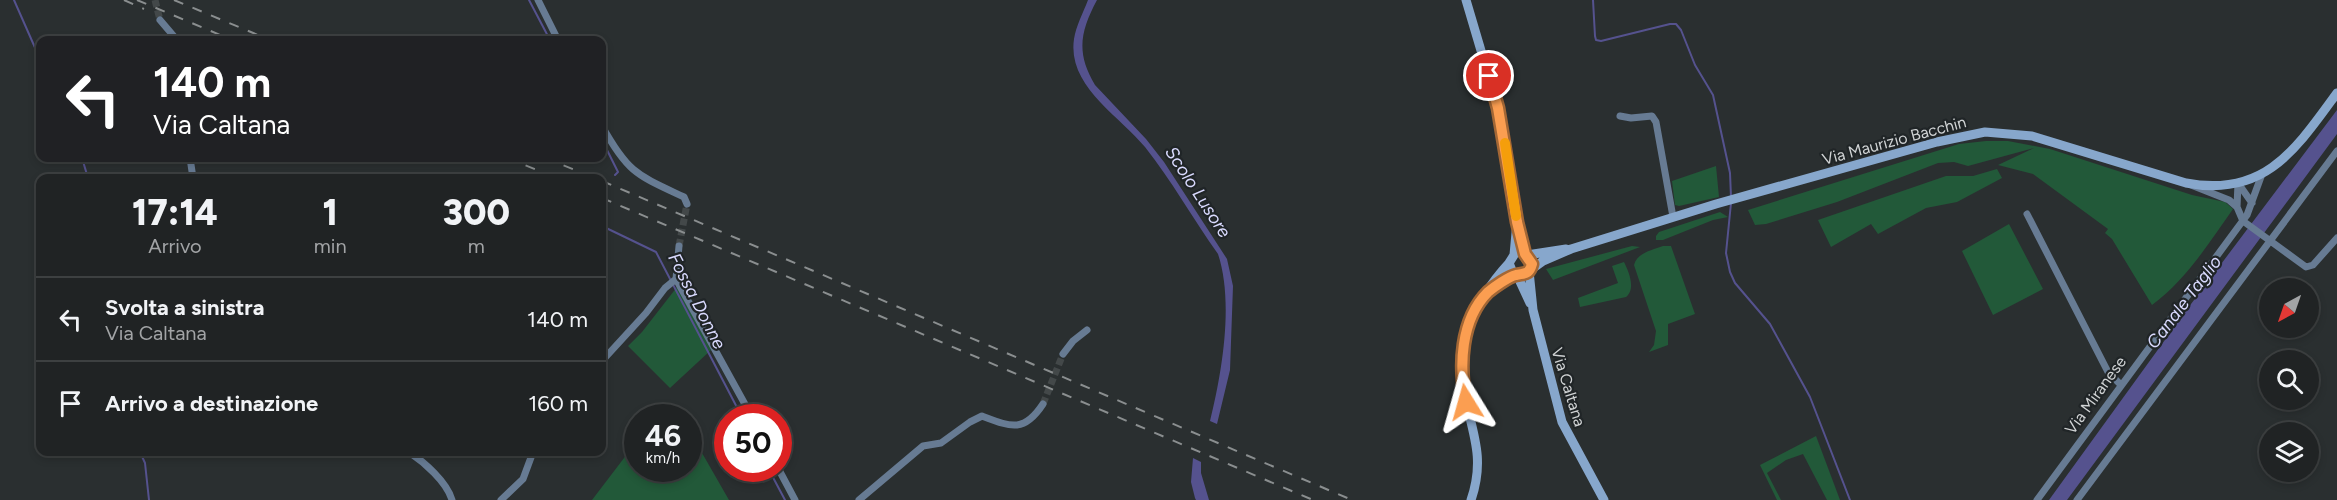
<!DOCTYPE html>
<html lang="it">
<style>
body{margin:0;font-family:Figtree,sans-serif;background:#282b2c;color:#f1f3f6;height:100vh;display:flex;flex-direction:column;font-size:22px;white-space:nowrap}
*{box-sizing:border-box;margin:0}
p{font-size:20px;color:#a2a4a6}
.icon{flex:none;width:33px;height:33px;fill:none;stroke:currentColor;stroke-width:2;stroke-linecap:round;stroke-linejoin:round}
.map{position:relative;flex:1;overflow:hidden}
.drawer{position:absolute;left:36px;top:174px;width:570px;height:282px;display:flex;flex-direction:column;background:#202324;border-radius:12px;box-shadow:0 3px 9px #0003,0 0 0 2px #3d4041}
.drawer>*{flex:none}
.hud{position:absolute;left:36px;top:36px;width:570px;height:126px;border-radius:12px;box-shadow:0 3px 9px #0003,0 0 0 2px #3d4041;background:#202124;color:#fff;overflow:hidden}
.needle{width:39px;rotate:220deg}
.tools{position:absolute;left:2259px;top:278px;display:grid;gap:12px}
.tools a{display:grid;place-items:center;width:60px;height:60px;border-radius:50%;background:#202324;box-shadow:0 3px 9px #0003,0 0 0 2px #3d4041;font-size:30px}
.speed{position:absolute;left:624px;top:404px;display:flex;gap:12px;font-size:30px;font-weight:700;text-align:center}
.speed>*{display:grid;place-content:center;width:78px;height:78px;border-radius:50%;background:#202324;box-shadow:0 3px 9px #0003,0 0 0 2px #3d4041;line-height:1}
.speed small{font-size:15px;font-weight:400}
.speed .limit{border:9px solid #d22;background:#fff;color:#111}
.pin{position:absolute;display:grid;place-items:center;width:51px;height:51px;color:#fff;margin:-26px;border:3px solid #fff;border-radius:50%;box-shadow:0 2px 6px #0007}
.me{position:absolute;width:66px;margin:-33px;rotate:352deg;stroke-linejoin:round;filter:drop-shadow(0 0 4px #0008)}
.turn{display:flex;align-items:center;gap:21px;height:126px;padding:0 18px;font-size:27px}
.turn .icon{width:78px;height:78px;stroke-width:2.5}
.turn b{display:block;font-size:42px;line-height:51px}
.eta{display:flex;justify-content:space-evenly;align-items:center;height:102px;text-align:center}
.eta b{font-size:36px;font-weight:800;line-height:42px}
ul{padding:0;list-style:none}
li{display:flex;align-items:center;gap:18px;height:84px;padding:0 18px;border-top:2px solid #3d4041}
li div{flex:1}
li b{display:block;font-size:22px}
li em{font-style:normal}
.map>svg:first-child{display:block}
</style>
<div class="map">
<svg width="2337" height="500" viewBox="0 0 2337 500">
<rect width="100%" height="100%" fill="#2a2f30"/>
<path fill="#225939" d="M 1986,141 L 2008,141 L 2050,149 L 2192,195 L 2225,202 L 2233,209 C 2209,243 2186,280 2152,305 L 2112,239 L 2105,233 L 2108,229 L 2033,174 L 1998,165 L 2034,148 L 1968,166 L 1954,162 L 1938,163 L 1837,202 L 1766,224 L 1755,225 L 1748,210 L 1959,144 Z
M 1716,166 L 1719,197 L 1679,206 L 1675,205 L 1672,181 Z
M 1997,169 L 2002,178 L 1957,202 L 1926,208 L 1878,234 L 1871,224 L 1831,247 L 1818,220 L 1946,176 L 1973,176 Z
M 1720,212 L 1728,217 L 1713,220 L 1663,240 L 1656,240 L 1656,236 L 1659,232 Z
M 2009,224 L 2043,289 L 1993,315 L 1962,251 Z
M 1632,246 L 1640,247 L 1553,280 L 1546,269 Z
M 1663,246 L 1671,246 L 1695,314 L 1668,324 L 1668,345 L 1649,352 L 1654,345 L 1656,331 L 1634,265 C 1637,253 1652,250 1663,246 Z
M 1624,262 C 1629,272 1636,289 1626,297 L 1580,307 L 1578,298 L 1618,283 L 1612,266 Z
M 677,287 L 711,350 L 670,388 L 628,346 L 642,332 Z
M 1816,436 L 1840,500 L 1827,500 L 1803,454 L 1786,460 L 1767,473 L 1781,500 L 1777,500 L 1760,465 Z
M 689,437 L 702,453 L 729,500 L 592,500 L 637,441 L 638,468 L 688,468 Z"/>
<path fill="#55528e" d="M 1088,0 L 1097,0 C 1080,32 1076,53 1095,85 L 1146,139 L 1164,162 L 1227,259 L 1233,286 L 1230,370 L 1217,424 L 1210,421 C 1222,373 1234,302 1218,254 C 1193,219 1172,181 1145,147 C 1120,116 1067,86 1074,39 C 1076,26 1083,13 1088,0 Z
M 2337,110 L 2337,134 L 2067,500 L 2049,500 L 2191,304 Z
M 1193,458 L 1201,462 L 1201,473 L 1209,500 L 1196,500 L 1195,498 L 1191,482 Z"/>
<g fill="none" stroke-linecap="round" stroke-linejoin="round">
<path stroke="#55528e" stroke-width="2" d="M 14,0 L 40,59
M 529,0 L 550,40
M 1593,0 L 1595,36 L 1596,40 L 1601,41 L 1670,24 L 1676,24 L 1681,30 L 1695,65 L 1713,95 L 1730,173 L 1731,197
M 602,140 L 618,172 L 615,175
M 82,158 L 88,178
M 1731,203 L 1726,253 L 1730,272 L 1735,283 L 1770,324 L 1810,397 L 1850,500
M 602,226 L 656,252 L 742,417
M 140,452 L 145,463 L 149,500
M 768,468 L 785,500"/>
<path stroke="#434849" stroke-width="7" stroke-dasharray="7 3.5" stroke-linecap="butt" d="M 155,0 L 160,20
M 679,246 L 687,204
M 1043,404 L 1063,354"/>
<path stroke="#677b93" stroke-width="7" d="M 538,0 L 558,40
M 160,20 L 177,40
M 1620,116 L 1631,118 L 1652,116 L 1656,122 L 1673,217
M 602,126 C 628,173 637,175 684,197 L 687,204
M 190,158 L 193,178
M 2238,183 L 2237,207 L 2243,221 L 2306,267 L 2313,265 L 2337,238
M 2238,183 L 2252,203
M 2191,185 L 2229,200 L 2237,207
M 2027,214 L 2108,372 L 2121,385
M 679,246 L 676,279 L 752,417
M 1063,354 L 1073,341 L 1087,330
M 602,361 L 646,313 L 665,288 L 676,279
M 409,452 C 424,462 447,482 452,500
M 778,468 L 795,500
M 501,500 L 523,479 L 533,452
M 859,500 L 923,446 L 941,443 L 970,422 L 982,416 C 1011,427 1024,433 1043,404
M 2037,500 L 2247,215 L 2262,174
M 2077,500 L 2337,151"/>
<path stroke="#87a7cc" stroke-width="9" d="M 1466,0 L 1498,108 L 1517,222 L 1525,254
M 1517,222 L 1514,255 L 1509,263 L 1513,273 L 1522,276 L 1543,261 L 1571,249 L 1716,204 L 1937,142 L 1985,132 L 2032,136 L 2186,183 C 2265,198 2296,149 2337,93
M 1520,253 L 1527,255 L 1566,249
M 1529,271 L 1533,310 L 1562,422 L 1604,500
M 1517,275 L 1530,303
M 1490,291 L 1516,275
M 1471,500 C 1484,462 1475,439 1466,402 C 1452,350 1474,301 1509,263"/>
<path stroke="#8a8e8f" stroke-width="2" stroke-dasharray="10 10" stroke-linecap="butt" d="M 124,0 L 144,9
M 137,0 L 232,40
M 174,0 L 270,40
M 507,158 L 557,178
M 545,158 L 595,178
M 602,181 L 1352,500
M 602,198 L 1313,500"/>
</g>
<g fill="none" stroke-linecap="round" stroke-linejoin="round">
<defs>
<path id="route" d="M 1466,402 C 1459,367 1460,320 1488,292 C 1494,287 1508,277 1516,275 C 1525,273 1529,275 1532,264 L 1525,254 L 1517,222 L 1498,108 L 1489,76"/>
</defs>
<use href="#route" stroke="#a36735" stroke-width="15"/>
<use href="#route" stroke="#fb9e51" stroke-width="10"/>
<path stroke="#f59e0b" stroke-width="10" d="M 1505,143 L 1516,216"/>
</g>
<g text-anchor="middle" stroke-width="4.5" stroke-linejoin="round" paint-order="stroke">
<g font-size="16" fill="#d0d3d4" stroke="#202527">
<text transform="translate(1894 140) rotate(-15)" y="6">Via Maurizio Bacchin</text>
<text transform="translate(1569 387) rotate(73)" y="6">Via Caltana</text>
<text transform="translate(2095 395) rotate(-54)" y="6">Via Miranese</text>
</g>
<g font-size="18" font-style="italic" fill="#d9dafe" stroke="#202527">
<text transform="translate(1198 192) rotate(57)" y="6">Scolo Lusore</text>
<text transform="translate(697 301) rotate(63)" y="6">Fossa Donne</text>
<text transform="translate(2184 302) rotate(-53)" y="6">Canale Taglio</text>
</g>
</g>
</svg>
<div class="tools">
<a><svg class="needle" viewBox="-14 -14 28 28"><path d="M0-13l5 13h-10z" fill="#e53935"/><path d="M0 13l5-13h-10z" fill="#a2a4a6"/></svg></a>
<a><svg class="icon" aria-label="search" viewBox="0 0 24 24"><circle cx="10" cy="10" r="6"/><path d="M15 15l6 6"/></svg></a>
<a><svg class="icon" aria-label="layers" viewBox="0 0 24 24"><path d="M12 4l9 5-9 5-9-5zM3 14l9 5 9-5"/></svg></a>
</div>
<div class="speed"><div>46<small>km/h</small></div><div class="limit">50</div></div>
<div class="pin" style="left:1489px;top:76px;background:#d93025"><svg class="icon" aria-label="arrive" viewBox="0 0 24 24"><path d="M6 21V4h12l-3 4 3 4H6"/></svg></div>
<svg class="me" style="left:1466px;top:402px" viewBox="-20 -20 40 40"><path d="M0-17L14 15 0 8-14 15z" fill="#fb9e51" stroke="#fff" stroke-width="4"/></svg>
<div class="hud">
<div class="turn"><svg class="icon" aria-label="left" viewBox="0 0 24 24"><path d="M17 20v-9H6M10 6l-5 5 5 5"/></svg><div><b>140 m</b>Via Caltana</div></div>
</div>
<section class="drawer">
<div class="eta">
<div><b>17:14</b><p>Arrivo</p></div>
<div><b>1</b><p>min</p></div>
<div><b>300</b><p>m</p></div>
</div>
<ul>
<li><svg class="icon" aria-label="left" viewBox="0 0 24 24"><path d="M17 20v-9H6M10 6l-5 5 5 5"/></svg><div><b>Svolta a sinistra</b><p>Via Caltana</p></div><em>140 m</em></li>
<li><svg class="icon" aria-label="arrive" viewBox="0 0 24 24"><path d="M6 21V4h12l-3 4 3 4H6"/></svg><div><b>Arrivo a destinazione</b></div><em>160 m</em></li>
</ul>
</section>
</div>
